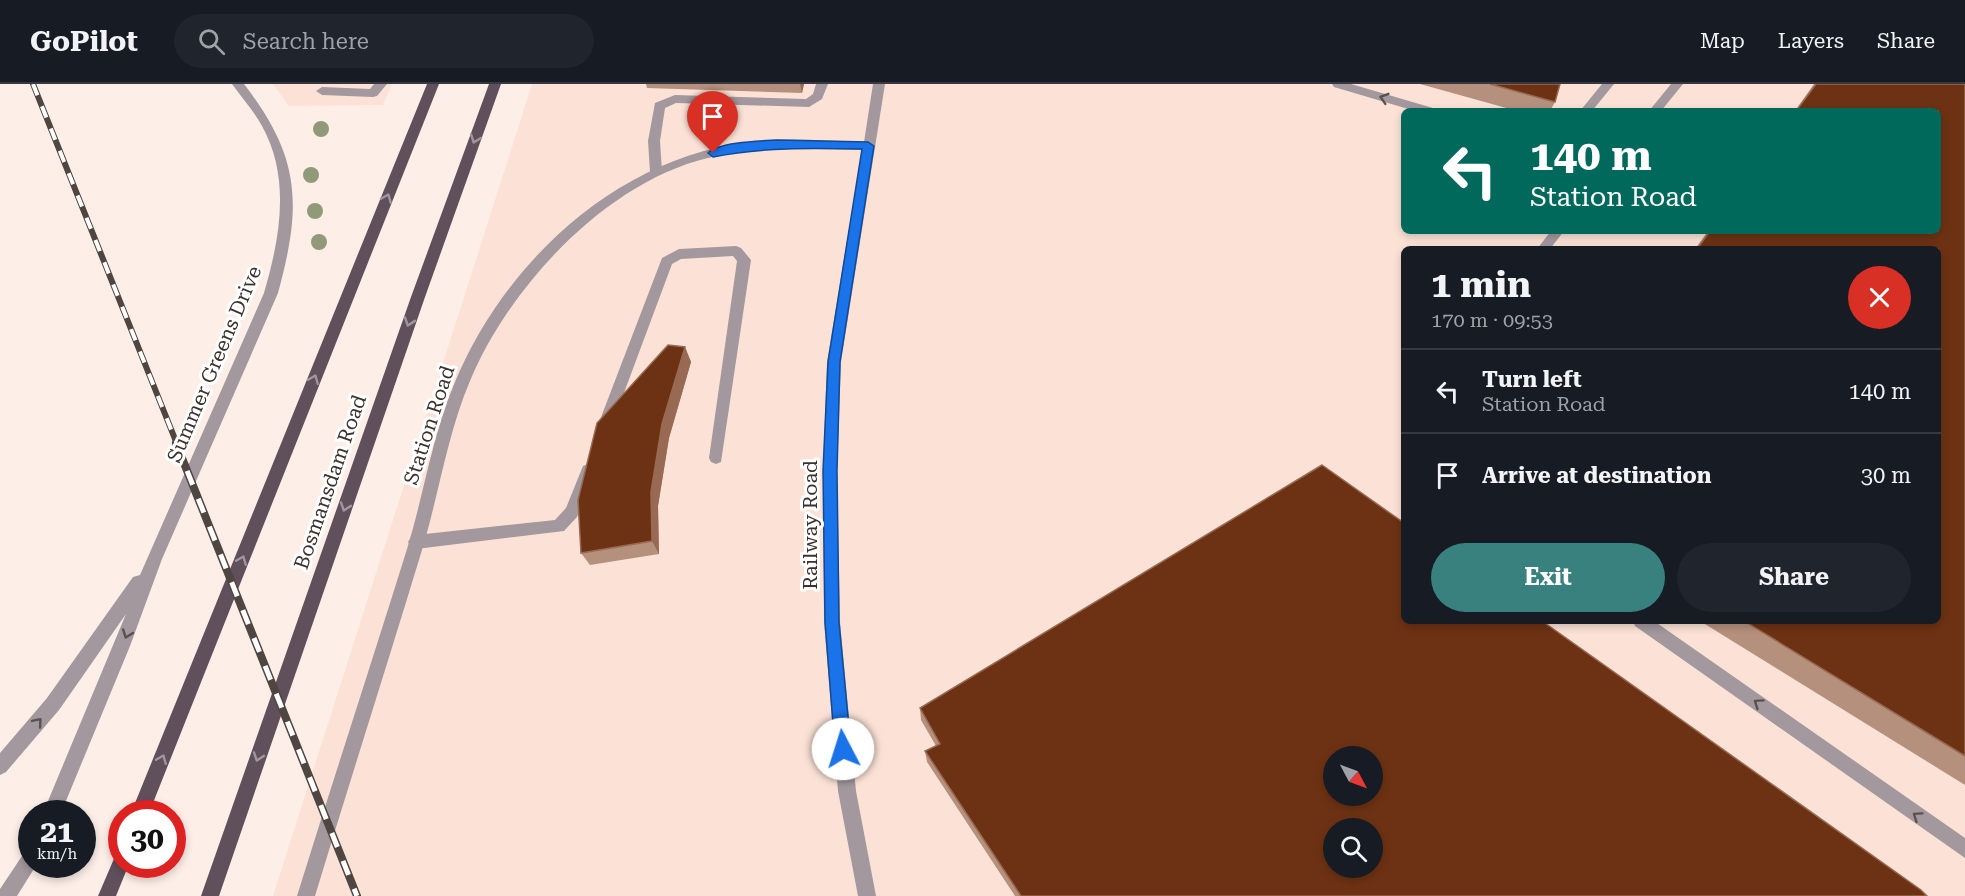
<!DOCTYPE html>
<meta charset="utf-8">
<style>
body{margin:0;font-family:"Roboto Serif",serif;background:#20242c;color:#f1f3f6;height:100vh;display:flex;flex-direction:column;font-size:22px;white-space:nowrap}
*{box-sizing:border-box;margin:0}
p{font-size:20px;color:#9ea1a6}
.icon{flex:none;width:33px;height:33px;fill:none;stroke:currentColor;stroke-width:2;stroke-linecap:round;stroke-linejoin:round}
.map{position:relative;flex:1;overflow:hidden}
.panel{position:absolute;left:1401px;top:162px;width:540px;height:378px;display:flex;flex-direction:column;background:#171b24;border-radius:9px;box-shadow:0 3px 9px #0003}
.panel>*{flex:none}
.hud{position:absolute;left:1401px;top:24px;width:540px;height:126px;border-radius:9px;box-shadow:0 3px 9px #0003;background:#00695c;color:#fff;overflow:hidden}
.needle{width:39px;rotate:131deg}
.tools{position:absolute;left:1323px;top:662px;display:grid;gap:12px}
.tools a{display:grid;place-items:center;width:60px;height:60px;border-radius:50%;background:#171b24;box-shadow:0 3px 9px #0003;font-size:30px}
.speed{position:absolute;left:18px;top:716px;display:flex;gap:12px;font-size:30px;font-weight:700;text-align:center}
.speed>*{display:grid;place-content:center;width:78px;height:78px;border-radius:50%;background:#171b24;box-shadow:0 3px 9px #0003;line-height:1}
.speed small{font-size:15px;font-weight:400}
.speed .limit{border:9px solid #d22;background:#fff;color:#111}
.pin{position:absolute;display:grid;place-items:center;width:51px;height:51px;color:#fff;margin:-62px -26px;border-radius:50% 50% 50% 0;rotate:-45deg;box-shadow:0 0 6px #0007}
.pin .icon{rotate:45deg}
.me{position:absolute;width:66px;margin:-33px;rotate:355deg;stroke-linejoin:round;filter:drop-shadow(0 0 4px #0008)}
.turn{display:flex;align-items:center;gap:21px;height:126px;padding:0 30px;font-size:27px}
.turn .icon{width:78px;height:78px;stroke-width:2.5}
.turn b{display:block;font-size:42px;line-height:51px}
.round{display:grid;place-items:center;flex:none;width:63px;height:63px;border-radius:32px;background:#20242c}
.head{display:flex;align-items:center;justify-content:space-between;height:102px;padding:0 30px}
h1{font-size:36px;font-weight:700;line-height:45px}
.action{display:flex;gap:12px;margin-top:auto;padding:12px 30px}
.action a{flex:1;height:69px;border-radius:36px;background:#39817f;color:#fff;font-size:24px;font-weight:700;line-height:69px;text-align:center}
.action a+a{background:#20242c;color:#f1f3f6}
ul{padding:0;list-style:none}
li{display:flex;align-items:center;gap:18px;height:84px;padding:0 30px;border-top:2px solid #363941}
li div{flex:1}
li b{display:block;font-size:22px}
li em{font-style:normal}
header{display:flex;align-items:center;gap:36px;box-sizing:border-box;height:84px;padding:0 30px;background:#171b24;border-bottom:2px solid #363941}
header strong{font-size:28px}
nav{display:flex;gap:33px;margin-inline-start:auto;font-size:21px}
.search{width:420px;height:54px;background:#20242c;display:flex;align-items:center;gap:15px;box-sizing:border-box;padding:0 21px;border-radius:33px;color:#9ea1a6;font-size:22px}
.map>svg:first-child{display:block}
</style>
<header>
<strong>GoPilot</strong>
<div class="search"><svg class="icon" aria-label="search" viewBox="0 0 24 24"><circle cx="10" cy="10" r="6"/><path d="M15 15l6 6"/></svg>Search here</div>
<nav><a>Map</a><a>Layers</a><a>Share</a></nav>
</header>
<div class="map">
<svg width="1965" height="812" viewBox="0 0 1965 812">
<rect width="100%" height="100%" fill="#fdeee7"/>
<path fill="#fce2d6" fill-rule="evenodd" d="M 273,0 L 392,0 L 383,21 L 289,22 Z
M 532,0 L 1965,0 L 1965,812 L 273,812 ZM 1404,27 L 1938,27 L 1938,147 L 1404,147 ZM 1404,165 L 1938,165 L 1938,537 L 1404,537 ZM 1334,672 L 1372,672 L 1372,711 L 1334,711 ZM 1334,744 L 1372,744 L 1372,783 L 1334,783 Z"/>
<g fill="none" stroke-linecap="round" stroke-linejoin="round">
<path fill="#a2989e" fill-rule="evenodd" d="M 374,0 L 387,0 L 377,12 L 373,13 L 322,11 L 316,7 L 322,3 L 370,5 Z
M 816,0 L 828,0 L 822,15 L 809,23 L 676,19 L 665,24 L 660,57 L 662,88 L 656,92 L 650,88 L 648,57 L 655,19 L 675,11 L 806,15 L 813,10 Z
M 1332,0 L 1351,0 L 1433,24 L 1435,27 L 1415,27 L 1334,3 Z
M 1602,0 L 1614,0 L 1592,27 L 1580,27 Z
M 1671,0 L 1683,0 L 1661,27 L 1649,27 Z
M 1551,147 L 1564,147 L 1550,165 L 1537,165 Z
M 736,162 L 741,164 L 751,176 L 721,378 L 716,380 L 711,378 L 709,374 L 737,177 L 733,172 L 681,175 L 672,180 L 612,341 L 610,345 L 600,345 L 598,341 L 662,174 L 679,165 Z
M 588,380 L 593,382 L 595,386 L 577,433 L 564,447 L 416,465 L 411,463 L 408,458 L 411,453 L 416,451 L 555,436 L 566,424 L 583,382 Z
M 1633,537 L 1654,537 L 1965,754 L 1965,774 L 1635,542 Z"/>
<path fill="#a2989e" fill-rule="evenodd" d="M 873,0 L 885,0 L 841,278 L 837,387 L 840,538 L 856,707 L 876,812 L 858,812 L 838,707 L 824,538 L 823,387 L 827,278 L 862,66 C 810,64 759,62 708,74 C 606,98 509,203 470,297 C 447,351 439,410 422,466 C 387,581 350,697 315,812 L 297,812 C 333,696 371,581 407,465 C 424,410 432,352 455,298 C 505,178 616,75 748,58 C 786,53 825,57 864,58 Z"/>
<path fill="#a2989e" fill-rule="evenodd" d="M 232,0 L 244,0 C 301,74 302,121 278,209 L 162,475 L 130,562 L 61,729 L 43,729 L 126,530 L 59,626 L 6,688 L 0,691 L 0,669 L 47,614 L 133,493 L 140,491 L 264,209 C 280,154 291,94 262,42 C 254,27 242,14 232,0 Z
M 32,763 L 32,780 L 37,780 L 17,812 L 0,812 L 0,805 L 26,766 Z"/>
<path fill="#60505b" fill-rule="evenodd" d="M 427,0 L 439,0 L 149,729 L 131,729 Z
M 489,0 L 501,0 L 425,213 L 219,812 L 201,812 L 411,213 Z
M 122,767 L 122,780 L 129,780 L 116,812 L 98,812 L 116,770 Z"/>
<defs>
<path id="rail-far1" d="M 33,0 L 177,360"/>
<path id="rail" d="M 176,359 L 357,812"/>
</defs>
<use href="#rail-far1" stroke="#504641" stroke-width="6"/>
<use href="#rail" stroke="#504641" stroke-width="8"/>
<use href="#rail-far1" stroke="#fff" stroke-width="4" stroke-dasharray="12" stroke-linecap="butt"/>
<use href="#rail" stroke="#fff" stroke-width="5" stroke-dasharray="15" stroke-linecap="butt"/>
</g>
<g fill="#919a78">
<circle cx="321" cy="45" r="8"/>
<circle cx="311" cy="91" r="8"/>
<circle cx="315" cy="127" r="8"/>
<circle cx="319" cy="158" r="8"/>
</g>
<path fill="#b5907d" d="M 646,0 L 804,0 L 802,9 L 647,4 Z
M 1420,0 L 1560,0 L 1555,18 L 1550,27 L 1517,27 Z
M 1814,0 L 1965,0 L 1965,701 L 1700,537 L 1938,537 L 1938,165 L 1695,165 L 1708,147 L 1938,147 L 1938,27 L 1795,27 Z
M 685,263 L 691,278 L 669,354 L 658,422 L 659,470 L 590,481 L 581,469 Z
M 920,624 L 1927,812 L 1015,812 L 927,678 L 925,667 L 936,662 L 921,636 Z"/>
<path fill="#986a53" d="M 800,0 L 804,0 L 802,9 Z
M 685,263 L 691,278 L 669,354 L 658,422 L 659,470 L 652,457 L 651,408 L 662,340 Z"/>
<path fill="#6d3213" stroke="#986a53" stroke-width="1.5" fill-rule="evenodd" d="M 1490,0 L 1560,0 L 1555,18 Z
M 1816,0 L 1965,0 L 1965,672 L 1744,537 L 1938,537 L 1938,165 L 1697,165 L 1710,147 L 1938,147 L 1938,27 L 1796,27 Z
M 668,261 L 685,263 L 662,340 L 651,408 L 652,457 L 581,469 L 578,416 L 597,339 Z
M 1322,381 L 1404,439 L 1404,537 L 1542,537 L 1921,806 L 1927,812 L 1021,812 L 925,667 L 940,660 L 920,624 ZM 1334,672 L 1372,672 L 1372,711 L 1334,711 ZM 1334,744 L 1372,744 L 1372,783 L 1334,783 Z"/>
<defs><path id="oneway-chevron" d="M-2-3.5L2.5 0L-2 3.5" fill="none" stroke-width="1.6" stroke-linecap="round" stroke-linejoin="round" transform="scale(1.5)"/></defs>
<g stroke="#5a514f">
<use href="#oneway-chevron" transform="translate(1384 14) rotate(-163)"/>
<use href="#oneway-chevron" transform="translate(127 550) rotate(110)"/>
<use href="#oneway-chevron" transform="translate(1758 619) rotate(-145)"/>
<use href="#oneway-chevron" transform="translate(38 638) rotate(-50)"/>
<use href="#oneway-chevron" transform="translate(1917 732) rotate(-145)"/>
</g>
<g stroke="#a0969d">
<use href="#oneway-chevron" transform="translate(475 55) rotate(110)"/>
<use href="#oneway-chevron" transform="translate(387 114) rotate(-68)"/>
<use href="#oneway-chevron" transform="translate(409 238) rotate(109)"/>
<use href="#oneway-chevron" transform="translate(314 295) rotate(-68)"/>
<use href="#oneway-chevron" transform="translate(345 423) rotate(109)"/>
<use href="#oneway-chevron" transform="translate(242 476) rotate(-68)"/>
<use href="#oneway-chevron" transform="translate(258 673) rotate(109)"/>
<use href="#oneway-chevron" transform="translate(162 675) rotate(-68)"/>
</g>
<path fill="#1a73e8" stroke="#114b97" stroke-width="1.5" d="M 777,56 L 868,58 L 874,62 L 840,278 L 837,387 L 839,538 L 851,665 L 849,670 L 843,672 L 838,670 L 835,665 L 825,538 L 823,387 L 828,278 L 862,65 C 811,64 763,63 713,73 L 708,69 C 719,58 760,57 777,56 Z"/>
<g text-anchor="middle" stroke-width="6" stroke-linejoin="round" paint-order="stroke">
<g font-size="20" fill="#3b322d" stroke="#fff">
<text transform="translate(214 280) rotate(-67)" y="7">Summer Greens Drive</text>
<text transform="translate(429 341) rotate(-72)" y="7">Station Road</text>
<text transform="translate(330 398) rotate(-71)" y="7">Bosmansdam Road</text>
<text transform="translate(810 441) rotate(-90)" y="7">Railway Road</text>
</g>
</g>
</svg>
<div class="tools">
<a><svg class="needle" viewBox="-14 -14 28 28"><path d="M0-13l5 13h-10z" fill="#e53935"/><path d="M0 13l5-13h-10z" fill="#9ea1a6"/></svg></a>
<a><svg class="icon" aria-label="search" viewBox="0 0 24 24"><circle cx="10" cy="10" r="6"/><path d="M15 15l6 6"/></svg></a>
</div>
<div class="speed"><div>21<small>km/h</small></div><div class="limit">30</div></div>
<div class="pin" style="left:713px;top:69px;background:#d93025"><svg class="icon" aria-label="arrive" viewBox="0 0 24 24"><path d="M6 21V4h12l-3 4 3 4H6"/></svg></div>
<svg class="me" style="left:843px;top:665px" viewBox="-20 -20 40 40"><circle r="19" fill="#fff"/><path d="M0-13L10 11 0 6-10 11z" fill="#1a73e8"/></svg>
<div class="hud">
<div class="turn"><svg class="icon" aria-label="left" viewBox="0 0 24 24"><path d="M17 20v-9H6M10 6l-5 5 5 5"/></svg><div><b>140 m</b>Station Road</div></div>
</div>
<section class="panel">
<div class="head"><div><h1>1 min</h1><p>170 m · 09:53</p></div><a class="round" style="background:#d93025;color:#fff"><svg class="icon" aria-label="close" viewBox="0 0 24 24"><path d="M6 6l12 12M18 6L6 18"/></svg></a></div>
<ul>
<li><svg class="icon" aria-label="left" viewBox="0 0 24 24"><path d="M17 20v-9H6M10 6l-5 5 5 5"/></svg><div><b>Turn left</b><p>Station Road</p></div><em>140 m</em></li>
<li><svg class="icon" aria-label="arrive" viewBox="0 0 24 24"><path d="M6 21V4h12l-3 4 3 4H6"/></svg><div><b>Arrive at destination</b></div><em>30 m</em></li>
</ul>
<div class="action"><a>Exit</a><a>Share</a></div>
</section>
</div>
